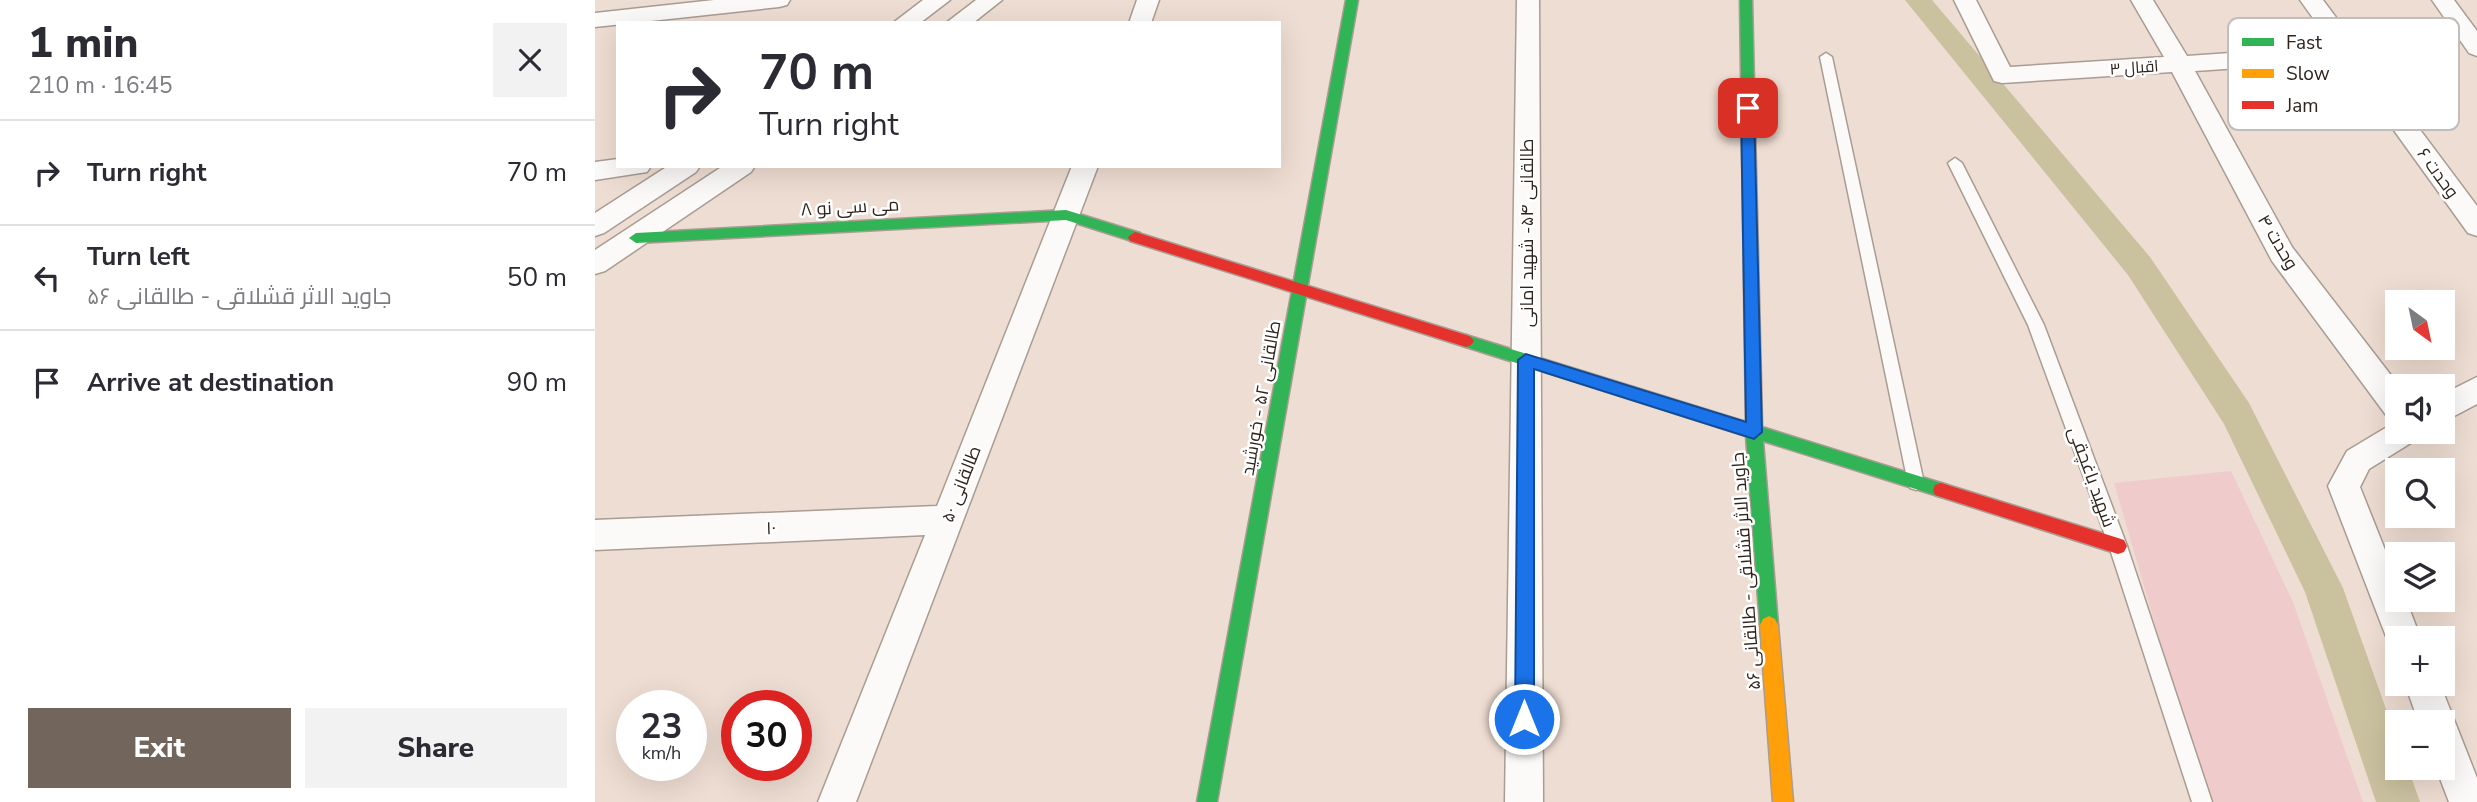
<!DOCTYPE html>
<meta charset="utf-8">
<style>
body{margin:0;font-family:"Nunito Sans",Cairo,sans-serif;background:#f2f2f3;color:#2b2b33;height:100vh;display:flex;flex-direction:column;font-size:26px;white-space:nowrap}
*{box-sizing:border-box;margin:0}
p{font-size:23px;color:#7c7c81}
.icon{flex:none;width:38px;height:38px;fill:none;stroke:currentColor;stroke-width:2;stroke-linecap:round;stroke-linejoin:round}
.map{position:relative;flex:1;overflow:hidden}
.panel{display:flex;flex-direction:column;background:#fff;width:595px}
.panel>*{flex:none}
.guide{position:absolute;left:21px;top:21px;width:665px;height:147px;border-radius:0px;box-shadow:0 7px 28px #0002;background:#fff;color:#2b2b33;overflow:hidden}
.needle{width:46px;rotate:147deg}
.buttons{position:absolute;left:1790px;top:290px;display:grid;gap:14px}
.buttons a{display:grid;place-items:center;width:70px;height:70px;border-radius:0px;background:#fff;box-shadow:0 7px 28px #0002;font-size:35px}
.speed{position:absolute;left:21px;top:690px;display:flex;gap:14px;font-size:35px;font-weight:700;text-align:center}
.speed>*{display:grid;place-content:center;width:91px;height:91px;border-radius:50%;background:#fff;box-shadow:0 7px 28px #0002;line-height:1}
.speed small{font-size:18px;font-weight:400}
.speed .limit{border:10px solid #d22;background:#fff;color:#111}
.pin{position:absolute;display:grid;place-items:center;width:60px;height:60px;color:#fff;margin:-30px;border-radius:14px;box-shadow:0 4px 10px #0006}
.me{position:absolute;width:77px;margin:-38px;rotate:0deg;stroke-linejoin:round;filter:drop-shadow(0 0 5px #0008)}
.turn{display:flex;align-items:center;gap:24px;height:147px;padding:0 28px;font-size:32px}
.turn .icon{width:91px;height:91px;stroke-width:2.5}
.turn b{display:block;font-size:49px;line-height:60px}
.round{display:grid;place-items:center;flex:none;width:74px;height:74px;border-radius:0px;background:#f2f2f3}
.head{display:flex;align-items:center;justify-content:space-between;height:119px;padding:0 28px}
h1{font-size:42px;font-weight:800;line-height:52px}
.primary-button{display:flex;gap:14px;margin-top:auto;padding:14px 28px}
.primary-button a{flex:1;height:80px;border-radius:0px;background:#72655c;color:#fff;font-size:28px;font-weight:800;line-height:80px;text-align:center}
.primary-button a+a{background:#f2f2f3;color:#2b2b33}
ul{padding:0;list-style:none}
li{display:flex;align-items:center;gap:21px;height:105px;padding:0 28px;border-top:2px solid #e1e1e2}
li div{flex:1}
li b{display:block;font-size:26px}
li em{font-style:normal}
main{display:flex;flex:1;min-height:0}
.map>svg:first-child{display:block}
</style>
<main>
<section class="panel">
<div class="head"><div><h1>1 min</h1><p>210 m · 16:45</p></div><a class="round"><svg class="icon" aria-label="close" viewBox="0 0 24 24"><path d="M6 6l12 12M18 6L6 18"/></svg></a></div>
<ul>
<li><svg class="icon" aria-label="right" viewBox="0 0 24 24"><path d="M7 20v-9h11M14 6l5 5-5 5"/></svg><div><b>Turn right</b></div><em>70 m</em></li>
<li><svg class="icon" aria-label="left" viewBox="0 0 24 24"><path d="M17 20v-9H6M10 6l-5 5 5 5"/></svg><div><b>Turn left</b><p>جاوید الاثر قشلاقی - طالقانی ۵۶</p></div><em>50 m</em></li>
<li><svg class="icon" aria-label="arrive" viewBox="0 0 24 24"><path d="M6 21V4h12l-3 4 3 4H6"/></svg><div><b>Arrive at destination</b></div><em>90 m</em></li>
</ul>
<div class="primary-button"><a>Exit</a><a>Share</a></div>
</section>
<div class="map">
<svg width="1882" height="802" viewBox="0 0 1882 802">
<rect width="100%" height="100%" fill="#eeddd2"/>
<path fill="#efcccb" d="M 1636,471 L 1698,602 L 1768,802 L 1612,802 L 1519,483 Z"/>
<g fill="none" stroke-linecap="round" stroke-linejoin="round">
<path fill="#cac29f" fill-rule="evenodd" d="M 1310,0 L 1337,0 L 1555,257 L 1654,403 L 1748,588 L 1802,740 L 1802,768 L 1813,768 L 1825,802 L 1781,802 L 1710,592 L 1629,424 L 1533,275 Z"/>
<defs>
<path id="lane" d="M 1231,53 L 1237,57 L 1329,483 L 1327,488 L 1321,490 L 1315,488 L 1313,483 L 1225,57 Z
M 1360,158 L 1367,163 L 1449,325 L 1532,546 L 1617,802 L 1597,802 L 1514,546 L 1433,325 L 1353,163 Z"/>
<path id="street" d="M 119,0 L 195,0 L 192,5 L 184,7 L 0,27 L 0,13 Z
M 328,0 L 355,0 L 325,23 L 298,23 Z
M 381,0 L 407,0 L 378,23 L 351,23 Z
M 542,0 L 564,0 L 556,23 L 534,23 Z
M 922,0 L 944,0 L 948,802 L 910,802 Z
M 1359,0 L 1381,0 L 1415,67 L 1569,57 L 1536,0 L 1558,0 L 1592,56 L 1738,46 L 1705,0 L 1728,0 L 1882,206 L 1882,236 L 1873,233 L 1749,61 L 1600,71 L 1697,247 L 1805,387 L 1802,418 L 1791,415 L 1677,261 L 1577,72 L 1407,83 L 1399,81 Z
M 1837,0 L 1859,0 L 1882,31 L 1882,56 L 1874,53 Z
M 23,159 L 23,166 L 56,166 L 52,172 L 0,180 L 0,162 Z
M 73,166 L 105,166 L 101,172 L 9,233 L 0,236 L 0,213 Z
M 128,166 L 160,166 L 156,172 L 10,271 L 0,274 L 0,250 Z
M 477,166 L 503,166 L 261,802 L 223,802 L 330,535 L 0,550 L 0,520 L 342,506 Z
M 1882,377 L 1882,404 L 1848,422 L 1848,394 Z
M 1802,421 L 1802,432 L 1823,432 L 1819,441 L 1774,469 L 1765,487 L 1802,580 L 1802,600 L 1811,600 L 1826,639 L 1802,639 L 1802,653 L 1797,651 L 1792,639 L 1733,486 L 1752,451 Z
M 1810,684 L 1845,684 L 1882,778 L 1882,802 L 1854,802 L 1841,768 L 1848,768 L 1848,723 L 1824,723 Z"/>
<path id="fast" d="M 751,0 L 763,0 L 622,802 L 602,802 Z
M 1145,0 L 1157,0 L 1167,427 L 1346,483 L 1352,485 L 1354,490 L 1352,495 L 1346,497 L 1168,441 L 1183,625 L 1180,631 L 1174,634 L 1168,631 L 1165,625 L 1151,436 L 871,347 L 866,345 L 863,341 L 866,337 L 871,335 L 1151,422 Z
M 471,210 L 545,233 L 547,237 L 540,242 L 471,220 L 41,243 L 34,238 L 41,233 Z"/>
<path id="slow" d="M 1174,616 L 1180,619 L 1183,625 L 1198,802 L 1178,802 L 1165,625 L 1168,619 Z"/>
<path id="jam" d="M 540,232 L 871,335 L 876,337 L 879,341 L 876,345 L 871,347 L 535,241 L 533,237 Z
M 1346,483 L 1523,538 L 1529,540 L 1532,546 L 1529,552 L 1523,554 L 1346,497 L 1340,495 L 1338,490 L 1340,485 Z"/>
</defs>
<use href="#lane" stroke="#a99c93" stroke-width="3"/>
<use href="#street" stroke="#a99c93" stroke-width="3"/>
<use href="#fast" stroke="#a99c93" stroke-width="3"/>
<use href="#slow" stroke="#a99c93" stroke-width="3"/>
<use href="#jam" stroke="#a99c93" stroke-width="3"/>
<use href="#lane" fill="#fcfaf8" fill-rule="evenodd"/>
<use href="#street" fill="#fcfaf8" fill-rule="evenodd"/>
<use href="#fast" fill="#30b455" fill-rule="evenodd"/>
<use href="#slow" fill="#ff9f0a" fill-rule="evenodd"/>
<use href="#jam" fill="#e5322d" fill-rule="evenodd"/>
</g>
<path fill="#1a73e8" stroke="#114b97" stroke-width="2" d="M 1153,104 L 1159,108 L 1167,432 L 1159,439 L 939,369 L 939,719 L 936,726 L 929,729 L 922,726 L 920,719 L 923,360 L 931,354 L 1151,422 L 1146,108 Z"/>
<g text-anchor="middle" stroke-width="5" stroke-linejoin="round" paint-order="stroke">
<g font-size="16" fill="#2f241c" stroke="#fff">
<text transform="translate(1539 67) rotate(-4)" y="6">اقبال ۳</text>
</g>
<g font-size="18" fill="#2f241c" stroke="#fff">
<text transform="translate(1843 173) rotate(54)" y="6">وحدت ۶</text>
<text transform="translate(255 207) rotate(-3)" y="6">۸ می سی نو</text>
<text transform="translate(932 233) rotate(-90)" y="6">طالقانی ۵۴- شهید امانی</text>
<text transform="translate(1683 242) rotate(59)" y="6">وحدت ۴</text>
<text transform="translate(666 398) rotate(-80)" y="6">طالقانی ۵۲ - خورشید</text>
<text transform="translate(1497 477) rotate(70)" y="6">شهید باغچقی</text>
<text transform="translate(366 484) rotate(-69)" y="6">طالقانی ۵۰</text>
<text transform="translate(176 528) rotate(-2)" y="6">۱۰</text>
<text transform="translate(1151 571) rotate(-94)" y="6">جاوید الاثر قشلاقی - طالقانی ۵۶</text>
</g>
</g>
<rect x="1633" y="18" width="231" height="112" rx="10" fill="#fff" stroke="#c1bdbb" stroke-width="2"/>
<rect x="1647" y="38" width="32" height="8" fill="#30b455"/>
<rect x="1647" y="69" width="32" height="9" fill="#ff9f0a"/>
<rect x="1647" y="101" width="32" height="8" fill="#e5322d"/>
<g font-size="19" fill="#2f241c">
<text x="1691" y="49">Fast</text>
<text x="1691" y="80">Slow</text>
<text x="1691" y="112">Jam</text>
</g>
</svg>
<div class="buttons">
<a><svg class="needle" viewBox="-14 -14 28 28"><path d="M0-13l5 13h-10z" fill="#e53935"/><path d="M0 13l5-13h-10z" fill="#7c7c81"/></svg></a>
<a><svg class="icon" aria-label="sound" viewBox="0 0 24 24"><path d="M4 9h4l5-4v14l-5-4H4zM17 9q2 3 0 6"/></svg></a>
<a><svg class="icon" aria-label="search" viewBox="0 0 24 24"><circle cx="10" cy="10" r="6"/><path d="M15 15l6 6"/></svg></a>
<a><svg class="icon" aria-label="layers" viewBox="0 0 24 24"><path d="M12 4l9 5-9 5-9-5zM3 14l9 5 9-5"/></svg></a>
<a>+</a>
<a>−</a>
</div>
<div class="speed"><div>23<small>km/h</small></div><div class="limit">30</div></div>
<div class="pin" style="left:1153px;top:108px;background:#d93025"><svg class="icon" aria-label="arrive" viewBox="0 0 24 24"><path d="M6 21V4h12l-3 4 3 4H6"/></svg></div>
<svg class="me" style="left:929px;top:719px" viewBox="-20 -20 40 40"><circle r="17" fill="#1a73e8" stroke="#fff" stroke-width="3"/><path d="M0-11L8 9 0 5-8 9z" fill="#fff"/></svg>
<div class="guide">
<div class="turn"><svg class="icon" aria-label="right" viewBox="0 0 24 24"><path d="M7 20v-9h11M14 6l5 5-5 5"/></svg><div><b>70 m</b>Turn right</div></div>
</div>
</div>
</main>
